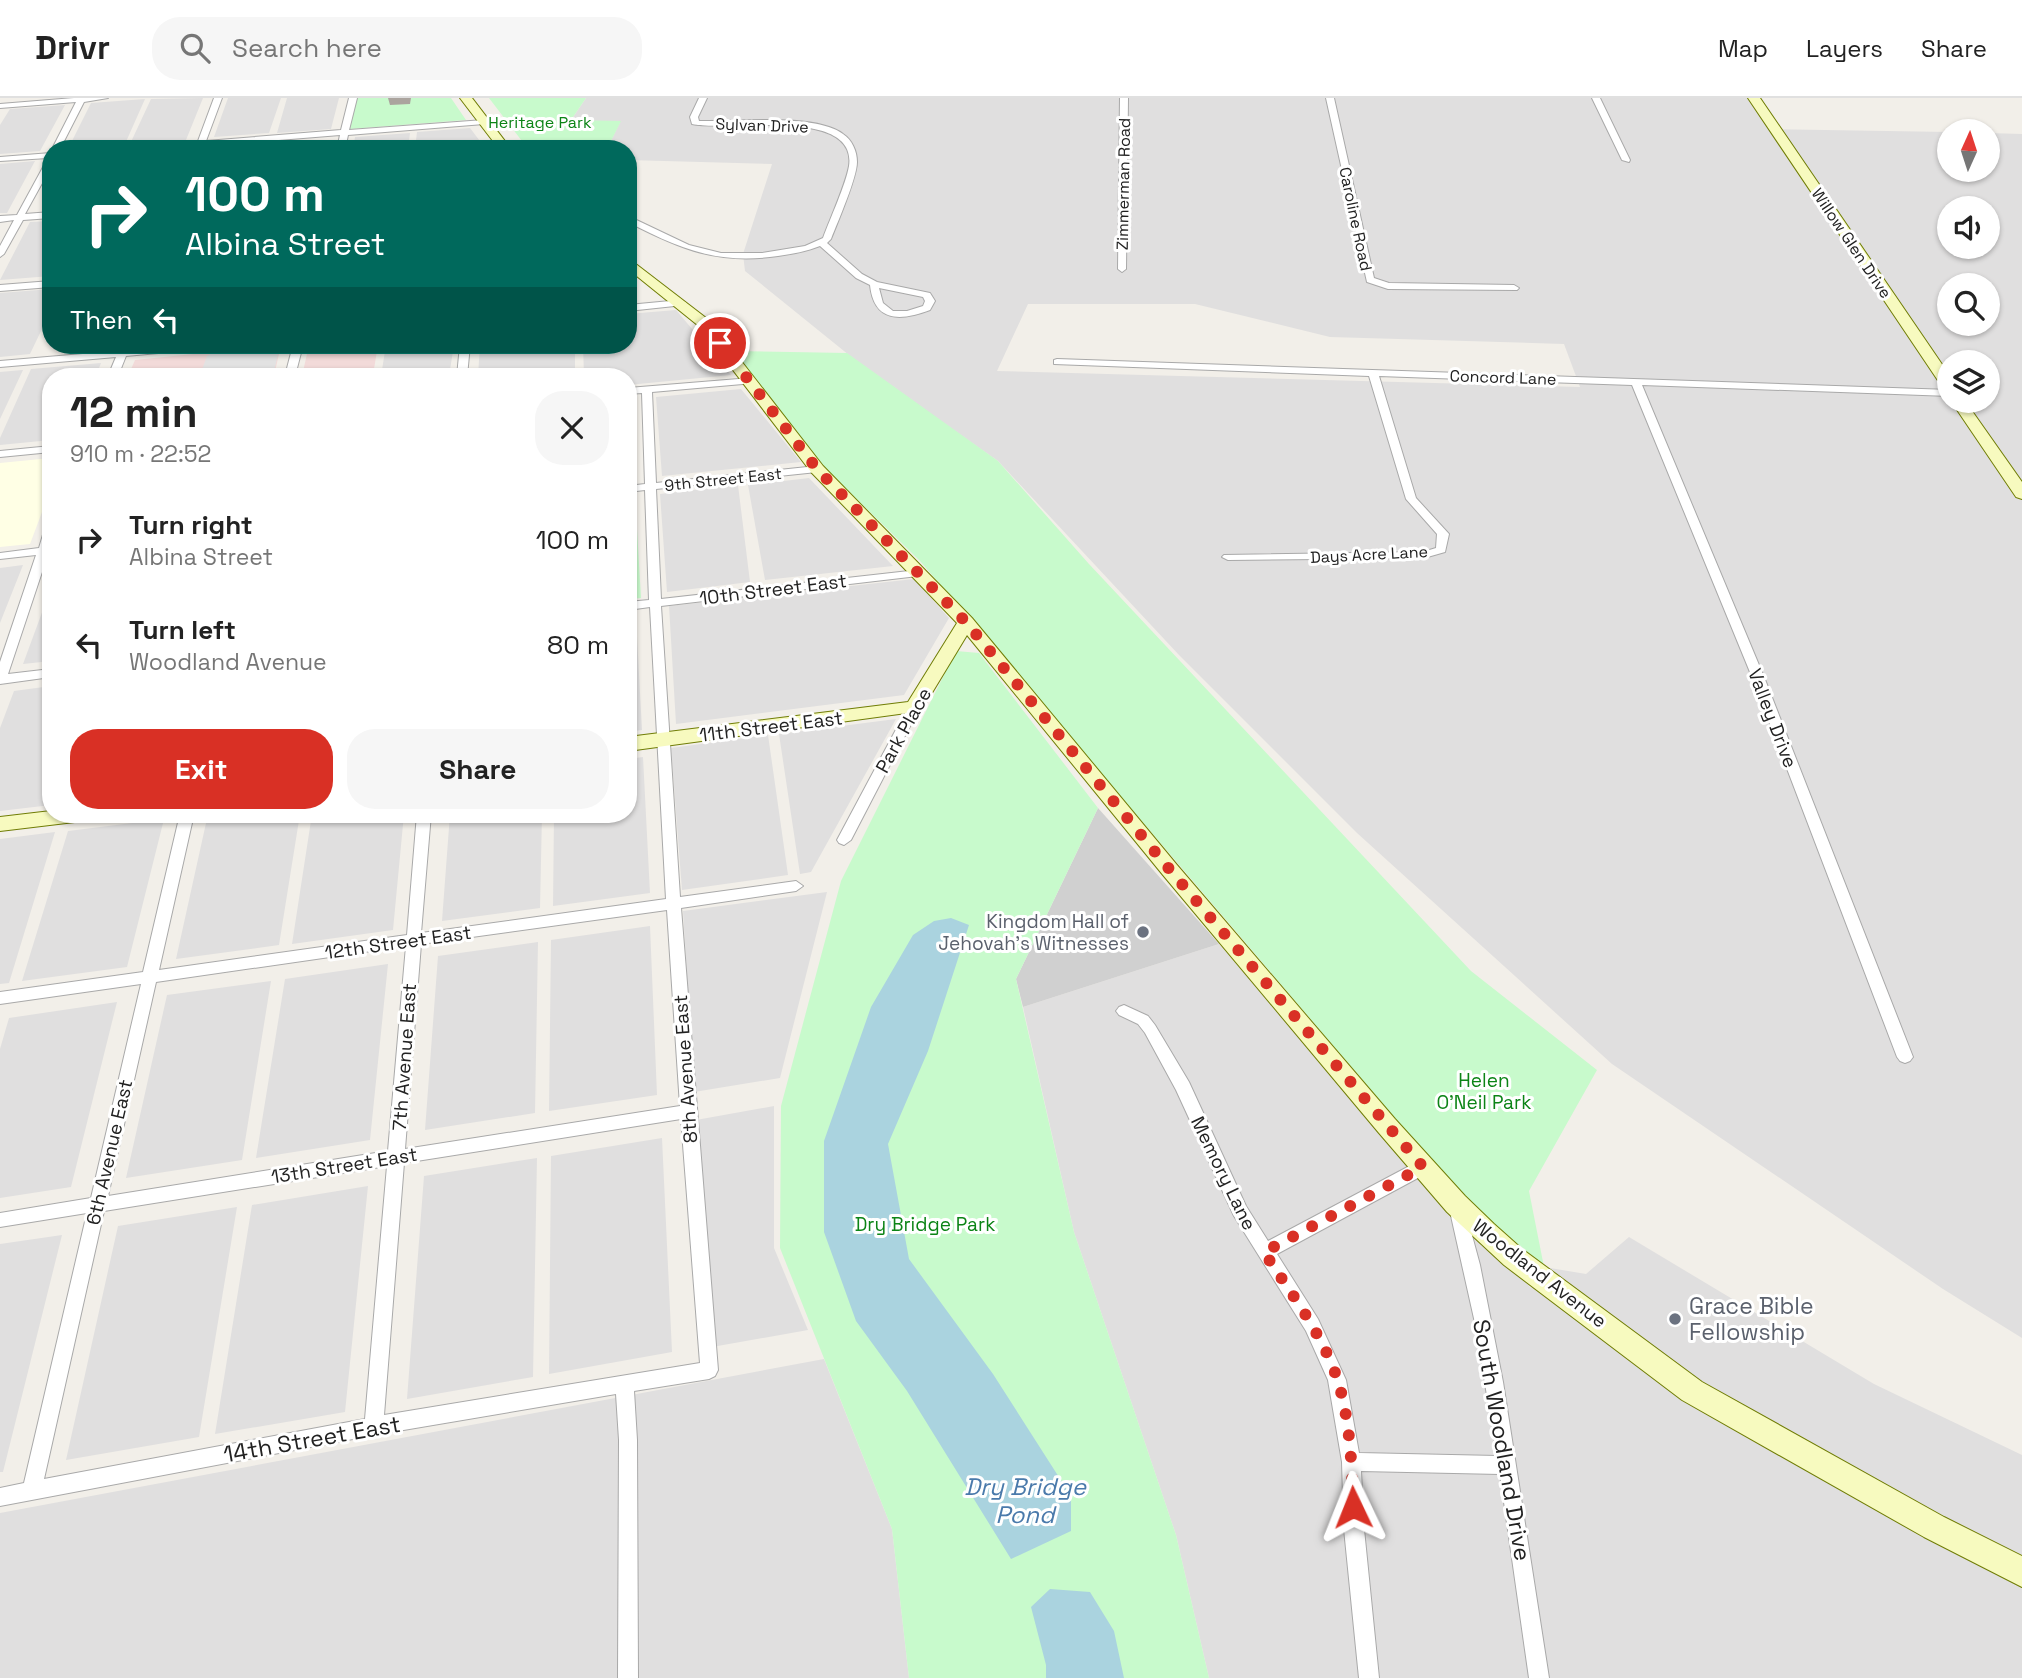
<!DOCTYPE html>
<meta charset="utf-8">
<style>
body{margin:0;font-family:"Space Grotesk",sans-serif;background:#f6f6f6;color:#222;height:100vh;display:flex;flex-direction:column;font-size:26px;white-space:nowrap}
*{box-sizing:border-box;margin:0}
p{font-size:23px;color:#767676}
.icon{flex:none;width:38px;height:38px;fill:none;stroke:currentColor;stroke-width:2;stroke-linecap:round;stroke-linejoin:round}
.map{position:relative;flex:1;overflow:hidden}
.panel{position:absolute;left:42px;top:270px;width:595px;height:455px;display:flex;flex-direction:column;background:#fff;border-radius:28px;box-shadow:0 2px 5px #0004}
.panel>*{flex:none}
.top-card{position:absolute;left:42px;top:42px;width:595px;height:214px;border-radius:28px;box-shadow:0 2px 5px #0004;background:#00695c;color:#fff;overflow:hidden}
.needle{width:46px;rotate:3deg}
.buttons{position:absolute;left:1937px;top:21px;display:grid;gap:14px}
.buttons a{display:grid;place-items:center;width:63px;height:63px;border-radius:50%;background:#fff;box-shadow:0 2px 5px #0004;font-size:35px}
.pin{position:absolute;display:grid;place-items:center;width:60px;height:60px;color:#fff;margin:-30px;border:4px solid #fff;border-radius:50%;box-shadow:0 2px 7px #0007}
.me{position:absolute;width:77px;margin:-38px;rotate:358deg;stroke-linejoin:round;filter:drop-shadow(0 0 5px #0008)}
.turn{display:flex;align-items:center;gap:24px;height:147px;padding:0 28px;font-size:32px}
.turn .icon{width:91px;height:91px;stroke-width:2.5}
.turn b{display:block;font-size:49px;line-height:60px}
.then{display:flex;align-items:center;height:66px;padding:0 28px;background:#0003;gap:14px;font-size:26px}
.round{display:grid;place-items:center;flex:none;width:74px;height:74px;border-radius:28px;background:#f6f6f6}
.head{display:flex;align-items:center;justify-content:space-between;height:119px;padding:0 28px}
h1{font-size:42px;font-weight:800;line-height:52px}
.button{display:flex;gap:14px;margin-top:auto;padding:14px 28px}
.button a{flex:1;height:80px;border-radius:28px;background:#d93025;color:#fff;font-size:28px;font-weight:800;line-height:80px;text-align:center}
.button a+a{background:#f6f6f6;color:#222}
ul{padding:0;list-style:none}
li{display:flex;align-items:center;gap:21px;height:105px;padding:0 28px}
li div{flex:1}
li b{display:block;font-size:26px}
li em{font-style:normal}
header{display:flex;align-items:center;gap:42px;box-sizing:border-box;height:98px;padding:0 35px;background:#fff;border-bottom:2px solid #e0e0e0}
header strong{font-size:33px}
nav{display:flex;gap:38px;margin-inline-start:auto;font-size:24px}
.search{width:490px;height:63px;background:#f6f6f6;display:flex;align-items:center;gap:18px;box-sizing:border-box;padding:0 24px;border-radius:28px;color:#767676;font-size:26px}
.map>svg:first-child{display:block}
</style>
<header>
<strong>Drivr</strong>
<div class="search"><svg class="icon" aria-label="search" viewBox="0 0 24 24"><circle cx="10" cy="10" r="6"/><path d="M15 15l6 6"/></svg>Search here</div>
<nav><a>Map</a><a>Layers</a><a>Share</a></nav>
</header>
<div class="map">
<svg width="2022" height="1580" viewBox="0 0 2022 1580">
<rect width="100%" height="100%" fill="#f2efe9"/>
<path fill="#e0dfdf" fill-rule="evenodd" d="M 203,0 L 186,42 L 130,46 L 151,1 Z
M 228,0 L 281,0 L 269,35 L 214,39 Z
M 287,0 L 339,0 L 331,31 L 277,35 Z
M 586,0 L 1748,0 L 1769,31 L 1949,34 L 1950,72 L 1988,72 L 1988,35 L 2022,36 L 2022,1240 L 1943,1191 L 1612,966 L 1357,735 L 1179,557 L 998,363 L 865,270 L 745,173 L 743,156 L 772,66 L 628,62 L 628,51 L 607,51 L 620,24 L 571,22 ZM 1950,110 L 1988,110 L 1988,149 L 1950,149 ZM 1950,187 L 1988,187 L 1988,226 L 1950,226 ZM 1028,206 L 1195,206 L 1330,239 L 1564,246 L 1580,289 L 997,273 ZM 1950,264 L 1988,264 L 1988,303 L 1950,303 Z
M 145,1 L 125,46 L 68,51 L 91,5 Z
M 65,7 L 40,53 L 0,56 L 0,27 L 10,11 Z
M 470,30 L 486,51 L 415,51 L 417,34 Z
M 410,35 L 408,51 L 353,51 L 355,39 Z
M 35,63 L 7,115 L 0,115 L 0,66 Z
M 51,123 L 51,178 L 0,182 L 30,124 Z
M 51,191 L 51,212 L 30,256 L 0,259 L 0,195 Z
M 676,212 L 731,277 L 628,287 L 628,278 L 584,278 L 583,247 L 628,247 L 628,216 Z
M 386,247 L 454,247 L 449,278 L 381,278 Z
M 480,247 L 575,247 L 575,278 L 478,278 Z
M 101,265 L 96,278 L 51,278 L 51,342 L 0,347 L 0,340 L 31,271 Z
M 22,272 L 23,272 L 0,321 L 0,274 Z
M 741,291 L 801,364 L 662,378 L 656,299 Z
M 809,380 L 893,468 L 765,482 L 748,387 Z
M 738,387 L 750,484 L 667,494 L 660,396 Z
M 23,467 L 0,525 L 0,470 Z
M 914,481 L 949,520 L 904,597 L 676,626 L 669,508 Z
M 51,490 L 51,563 L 23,566 Z
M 636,520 L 642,632 L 628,634 L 628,521 Z
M 51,588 L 51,707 L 0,713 L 0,630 L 14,593 Z
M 896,621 L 811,774 L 800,776 L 779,636 Z
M 768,637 L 788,777 L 682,792 L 671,650 Z
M 643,659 L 650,795 L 553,808 L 554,716 L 628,716 L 628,661 Z
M 208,716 L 300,716 L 279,847 L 176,861 Z
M 312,716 L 404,716 L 393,832 L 292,846 Z
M 450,716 L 542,716 L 540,810 L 442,823 Z
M 164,721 L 127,869 L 22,883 L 68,733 Z
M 55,734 L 9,885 L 0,886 L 0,741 Z
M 827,794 L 780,980 L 694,994 L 683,813 Z
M 650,828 L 657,997 L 549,1013 L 551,842 Z
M 538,844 L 535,1015 L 425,1032 L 438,858 Z
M 1219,846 L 1413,1067 L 1531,1190 L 1544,1169 L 1586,1176 L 1629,1139 L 1874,1286 L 2022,1357 L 2022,1580 L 1209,1580 L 1176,1437 L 1074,1134 L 1023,909 Z
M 388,866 L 370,1042 L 256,1060 L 285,881 Z
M 271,883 L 242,1062 L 126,1080 L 167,897 Z
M 117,904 L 71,1089 L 0,1100 L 0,951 L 9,920 Z
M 774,1008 L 774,1150 L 808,1232 L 712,1249 L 696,1022 Z
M 662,1040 L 672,1254 L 549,1276 L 551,1058 Z
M 537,1060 L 533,1279 L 407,1301 L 424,1078 Z
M 368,1088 L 345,1314 L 215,1336 L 252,1107 Z
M 237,1109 L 199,1339 L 66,1362 L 118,1128 Z
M 62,1137 L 3,1374 L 0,1374 L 0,1146 Z
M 824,1261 L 892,1431 L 909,1580 L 0,1580 L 0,1415 Z"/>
<path fill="#f2dad9" d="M 281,247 L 274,278 L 128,278 L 135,262 Z
M 309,247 L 378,247 L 374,271 L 302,278 Z"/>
<path fill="#ffffe5" d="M 51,360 L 51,413 L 42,414 L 30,446 L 0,449 L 0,365 Z"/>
<path fill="#d0d0d0" d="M 1098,710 L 1219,846 L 1023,909 L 1016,881 Z"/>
<path fill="#c8facc" d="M 357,0 L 451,0 L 466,22 L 350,31 Z
M 489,0 L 586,0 L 571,22 L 621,23 L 607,51 L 528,51 Z
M 732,253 L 847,255 L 998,363 L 1089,466 L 1471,873 L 1597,972 L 1529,1093 L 1544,1169 L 1496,1131 L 1452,1087 L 920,463 L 827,372 Z
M 635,397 L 641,500 L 628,501 L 628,398 Z
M 956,553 L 979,555 L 1098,710 L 1016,881 L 1074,1134 L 1176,1437 L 1209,1580 L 909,1580 L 892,1431 L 780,1150 L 781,1008 L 841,783 Z"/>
<path fill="#e2e2e2" d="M 280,248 L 273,278 L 185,278 L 200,277 L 207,258 L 215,254 Z"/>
<path fill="#aad3df" d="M 951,820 L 969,827 L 928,953 L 888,1046 L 909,1161 L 993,1276 L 1071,1398 L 1071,1433 L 1011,1461 L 907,1293 L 856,1223 L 824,1134 L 824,1043 L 871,909 L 913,837 L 934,823 Z
M 1050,1491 L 1090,1494 L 1114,1533 L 1124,1580 L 1046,1580 L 1046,1567 L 1031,1509 Z"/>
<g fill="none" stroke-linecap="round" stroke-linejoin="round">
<defs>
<path id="street" d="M 74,0 L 108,0 L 84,4 L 60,51 L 52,51 L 76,4 L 0,10 L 0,6 Z
M 214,0 L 222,0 L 206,43 L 341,32 L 349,0 L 357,0 L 349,32 L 484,22 L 488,24 L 484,26 L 348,37 L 345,51 L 337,51 L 340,37 L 204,48 L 203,51 L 195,51 L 196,48 L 123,51 L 127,49 L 198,43 Z
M 699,0 L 707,0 L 698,19 L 699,23 C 734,24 816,15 843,36 C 852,42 857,53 857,64 C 857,80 838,123 831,141 L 827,145 L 862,176 L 877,184 L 930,195 L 935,203 L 930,212 C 901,223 874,225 870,187 L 856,180 L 820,148 C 807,153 793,156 778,158 C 718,167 680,151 628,124 L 628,118 L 689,147 L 721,155 L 762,155 L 805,148 L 823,140 C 830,121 846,86 849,68 C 858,8 725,34 692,26 L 690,19 ZM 879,190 L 923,199 L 925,203 L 923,208 L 907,213 L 893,213 L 883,205 Z
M 1120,0 L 1128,0 L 1126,171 L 1122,174 L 1118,171 Z
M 1326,0 L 1334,0 L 1374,180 L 1389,185 L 1514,187 L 1519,190 L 1517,192 L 1388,191 L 1367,184 Z
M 1592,0 L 1600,0 L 1630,62 L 1629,64 L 1622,62 Z
M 51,55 L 51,69 L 25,116 L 51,114 L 51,120 L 23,122 L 4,156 L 0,159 L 0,148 L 14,122 L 0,124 L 0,118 L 17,117 L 48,60 L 0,63 L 0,59 Z
M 51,183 L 51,189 L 0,193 L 0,187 Z
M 681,202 L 686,205 L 684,207 L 628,213 L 628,207 Z
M 120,247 L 130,247 L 128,252 L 183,247 L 217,247 L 212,250 L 126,258 L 118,278 L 108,278 L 116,259 L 0,269 L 0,263 L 118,253 Z
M 293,247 L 303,247 L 295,278 L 285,278 Z
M 460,247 L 470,247 L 467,278 L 457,278 Z
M 1057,261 L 1950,292 L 1950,298 L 1642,287 L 1764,579 L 1913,959 L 1910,963 L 1905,965 L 1900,963 L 1897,959 L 1752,579 L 1632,287 L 1379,278 L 1416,400 L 1449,436 L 1445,454 L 1424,460 L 1228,462 L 1222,459 L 1224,457 L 1423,454 L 1436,450 L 1437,436 L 1406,401 L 1369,278 L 1054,266 L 1054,262 Z
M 751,280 L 754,281 L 754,285 L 652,294 L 656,385 L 817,368 L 822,371 L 817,374 L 656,391 L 661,501 L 918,472 L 924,475 L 918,478 L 661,508 L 680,799 L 796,783 L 803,788 L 796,793 L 681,810 L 718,1272 L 715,1278 L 709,1281 L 634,1293 L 637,1342 L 638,1580 L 618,1580 L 619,1342 L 616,1296 L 374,1337 L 0,1408 L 0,1390 L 24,1385 L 87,1115 L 0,1129 L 0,1115 L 91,1100 L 141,886 L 0,906 L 0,894 L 143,874 L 180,716 L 194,716 L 159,872 L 407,837 L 417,716 L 431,716 L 421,835 L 666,801 L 650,509 L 628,512 L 628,504 L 649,502 L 645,392 L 628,394 L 628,388 L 645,386 L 642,295 L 628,296 L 628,290 ZM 667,812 L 680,1008 L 405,1051 L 421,846 ZM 406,848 L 388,1053 L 108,1098 L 156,884 ZM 681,1021 L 700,1265 L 384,1317 L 404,1065 ZM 387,1068 L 365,1321 L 44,1381 L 104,1113 Z
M 51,348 L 51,354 L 0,359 L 0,353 Z
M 51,427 L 51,455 L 48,456 L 8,576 L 51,571 L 51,579 L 0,586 L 0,564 L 36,457 L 0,461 L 0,455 L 39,450 L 45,430 Z
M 914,605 L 920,609 L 851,742 L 844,747 L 839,745 L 837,742 L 908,609 Z
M 1124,907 L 1148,918 L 1155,927 L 1189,984 L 1246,1108 L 1268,1143 L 1417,1064 L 1423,1062 L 1429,1064 L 1431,1069 L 1429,1074 L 1277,1156 L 1318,1221 L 1346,1282 L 1359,1355 L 1497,1358 L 1475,1225 L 1449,1109 L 1451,1104 L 1457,1102 L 1463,1104 L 1480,1167 L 1503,1284 L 1549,1580 L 1529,1580 L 1500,1376 L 1361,1373 L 1364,1431 L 1379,1580 L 1359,1580 L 1344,1431 L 1342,1364 L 1328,1282 L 1306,1233 L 1234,1118 L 1176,992 L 1145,935 L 1138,926 L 1119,917 L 1116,913 L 1119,909 Z"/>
<path id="secondary" d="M 460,0 L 472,0 L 511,51 L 499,51 Z
M 1748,0 L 1760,0 L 1950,278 L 1950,294 L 1943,290 Z
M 628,160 L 710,223 L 823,368 L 972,520 L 1177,767 L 1395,1021 L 1465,1098 L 1494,1126 L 1522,1151 L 1702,1284 L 1944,1419 L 2022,1458 L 2022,1489 L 1924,1439 L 1682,1302 L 1504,1167 L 1447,1114 L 1379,1035 L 1163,777 L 967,537 L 921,613 L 628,653 L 628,639 L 908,604 L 957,525 L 811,374 L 700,229 L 628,171 Z
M 1951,303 L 1965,303 L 2022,384 L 2022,401 L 2016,399 Z
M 51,713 L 51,716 L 93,716 L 90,721 L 83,723 L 0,733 L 0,719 Z"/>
</defs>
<use href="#street" stroke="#a9a9a9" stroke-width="2"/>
<use href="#secondary" stroke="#707d05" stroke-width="2"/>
<use href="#street" fill="#fff" fill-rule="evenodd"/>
<use href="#secondary" fill="#f7fabf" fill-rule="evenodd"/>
</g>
<path fill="#aba49e" d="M 388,0 L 411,0 L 410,6 L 390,7 Z"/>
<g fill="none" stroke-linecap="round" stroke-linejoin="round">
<path stroke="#d93025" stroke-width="12" stroke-dasharray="0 21.6" d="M 720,245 L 817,371 L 966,524 L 1170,772 L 1423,1069 L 1264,1154 C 1290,1194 1321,1234 1337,1280 C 1350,1321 1352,1366 1353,1409"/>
</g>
<g fill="#6b7280" stroke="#fff" stroke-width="2.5">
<circle cx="1143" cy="834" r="7"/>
<circle cx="1675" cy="1221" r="7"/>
</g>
<g text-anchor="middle" stroke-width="6" stroke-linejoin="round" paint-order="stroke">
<g font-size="16" fill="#0c8416" stroke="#fff">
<text x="540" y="30">Heritage Park</text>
</g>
<g font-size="16" fill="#222" stroke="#fff">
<text transform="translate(762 27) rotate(2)" y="6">Sylvan Drive</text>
<text transform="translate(1123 86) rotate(-89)" y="6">Zimmerman Road</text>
<text transform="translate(1356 121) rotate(78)" y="6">Caroline Road</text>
<text transform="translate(1852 145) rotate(56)" y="6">Willow Glen Drive</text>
<text transform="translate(1503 279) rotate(2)" y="6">Concord Lane</text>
<text transform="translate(723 381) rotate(-6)" y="6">9th Street East</text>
<text transform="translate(1369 456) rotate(-3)" y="6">Days Acre Lane</text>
</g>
<g font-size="19" fill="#222" stroke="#fff">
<text transform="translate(773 491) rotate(-7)" y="7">10th Street East</text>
<text transform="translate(1773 620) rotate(69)" y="7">Valley Drive</text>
<text transform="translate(771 628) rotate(-7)" y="7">11th Street East</text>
<text transform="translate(903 632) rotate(-61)" y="7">Park Place</text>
<text transform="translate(398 844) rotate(-8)" y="7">12th Street East</text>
<text transform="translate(404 959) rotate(-86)" y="7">7th Avenue East</text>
<text transform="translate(685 971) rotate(-94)" y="7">8th Avenue East</text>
<text transform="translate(109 1054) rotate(-77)" y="7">6th Avenue East</text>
<text transform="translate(344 1067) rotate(-9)" y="7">13th Street East</text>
<text transform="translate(1224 1075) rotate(64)" y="7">Memory Lane</text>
<text transform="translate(1540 1175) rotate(38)" y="7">Woodland Avenue</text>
</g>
<g font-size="19" fill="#5b616d" stroke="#fff" text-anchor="end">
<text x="1129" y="830">Kingdom Hall of<tspan x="1129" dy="22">Jehovah's Witnesses</tspan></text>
</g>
<g font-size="19" fill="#0c8416" stroke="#fff">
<text x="1484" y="989">Helen<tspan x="1484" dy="22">O'Neil Park</tspan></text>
<text x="925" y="1133">Dry Bridge Park</text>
</g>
<g font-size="23" fill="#5b616d" stroke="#fff" text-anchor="start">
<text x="1689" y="1216">Grace Bible<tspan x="1689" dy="26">Fellowship</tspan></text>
</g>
<g font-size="23" fill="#222" stroke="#fff">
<text transform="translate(312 1341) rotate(-10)" y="8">14th Street East</text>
<text transform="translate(1502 1342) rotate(80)" y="8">South Woodland Drive</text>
</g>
<g font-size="24" font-style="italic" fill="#4a7aab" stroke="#fff">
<text x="1025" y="1397">Dry Bridge<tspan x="1025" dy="28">Pond</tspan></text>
</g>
</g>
</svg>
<div class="buttons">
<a><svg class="needle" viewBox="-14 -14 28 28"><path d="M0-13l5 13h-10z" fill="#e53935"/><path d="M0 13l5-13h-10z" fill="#767676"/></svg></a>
<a><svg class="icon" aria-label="sound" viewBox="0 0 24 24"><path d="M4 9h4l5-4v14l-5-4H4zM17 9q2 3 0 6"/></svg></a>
<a><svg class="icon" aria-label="search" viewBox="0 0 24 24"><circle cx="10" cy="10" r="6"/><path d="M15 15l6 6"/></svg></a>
<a><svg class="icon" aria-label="layers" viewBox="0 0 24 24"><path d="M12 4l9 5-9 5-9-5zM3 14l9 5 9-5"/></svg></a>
</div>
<div class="pin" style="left:720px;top:245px;background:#d93025"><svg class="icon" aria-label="arrive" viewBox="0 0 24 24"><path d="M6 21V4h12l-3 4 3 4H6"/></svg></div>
<svg class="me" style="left:1353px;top:1409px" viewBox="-20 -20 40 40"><path d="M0-17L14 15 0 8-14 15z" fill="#d93025" stroke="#fff" stroke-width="4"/></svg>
<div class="top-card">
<div class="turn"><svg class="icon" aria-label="right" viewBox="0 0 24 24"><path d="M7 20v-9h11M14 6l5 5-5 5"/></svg><div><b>100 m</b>Albina Street</div></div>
<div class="then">Then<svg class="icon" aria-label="left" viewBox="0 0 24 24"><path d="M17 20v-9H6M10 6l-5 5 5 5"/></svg></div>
</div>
<section class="panel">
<div class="head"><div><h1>12 min</h1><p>910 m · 22:52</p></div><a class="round"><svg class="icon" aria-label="close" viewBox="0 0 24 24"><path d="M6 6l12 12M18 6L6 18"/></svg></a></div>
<ul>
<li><svg class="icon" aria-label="right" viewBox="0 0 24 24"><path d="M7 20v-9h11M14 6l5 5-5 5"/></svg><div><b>Turn right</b><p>Albina Street</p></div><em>100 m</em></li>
<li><svg class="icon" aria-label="left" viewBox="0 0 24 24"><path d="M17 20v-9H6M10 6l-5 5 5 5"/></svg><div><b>Turn left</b><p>Woodland Avenue</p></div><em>80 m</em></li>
</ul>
<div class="button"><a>Exit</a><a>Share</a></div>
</section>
</div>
